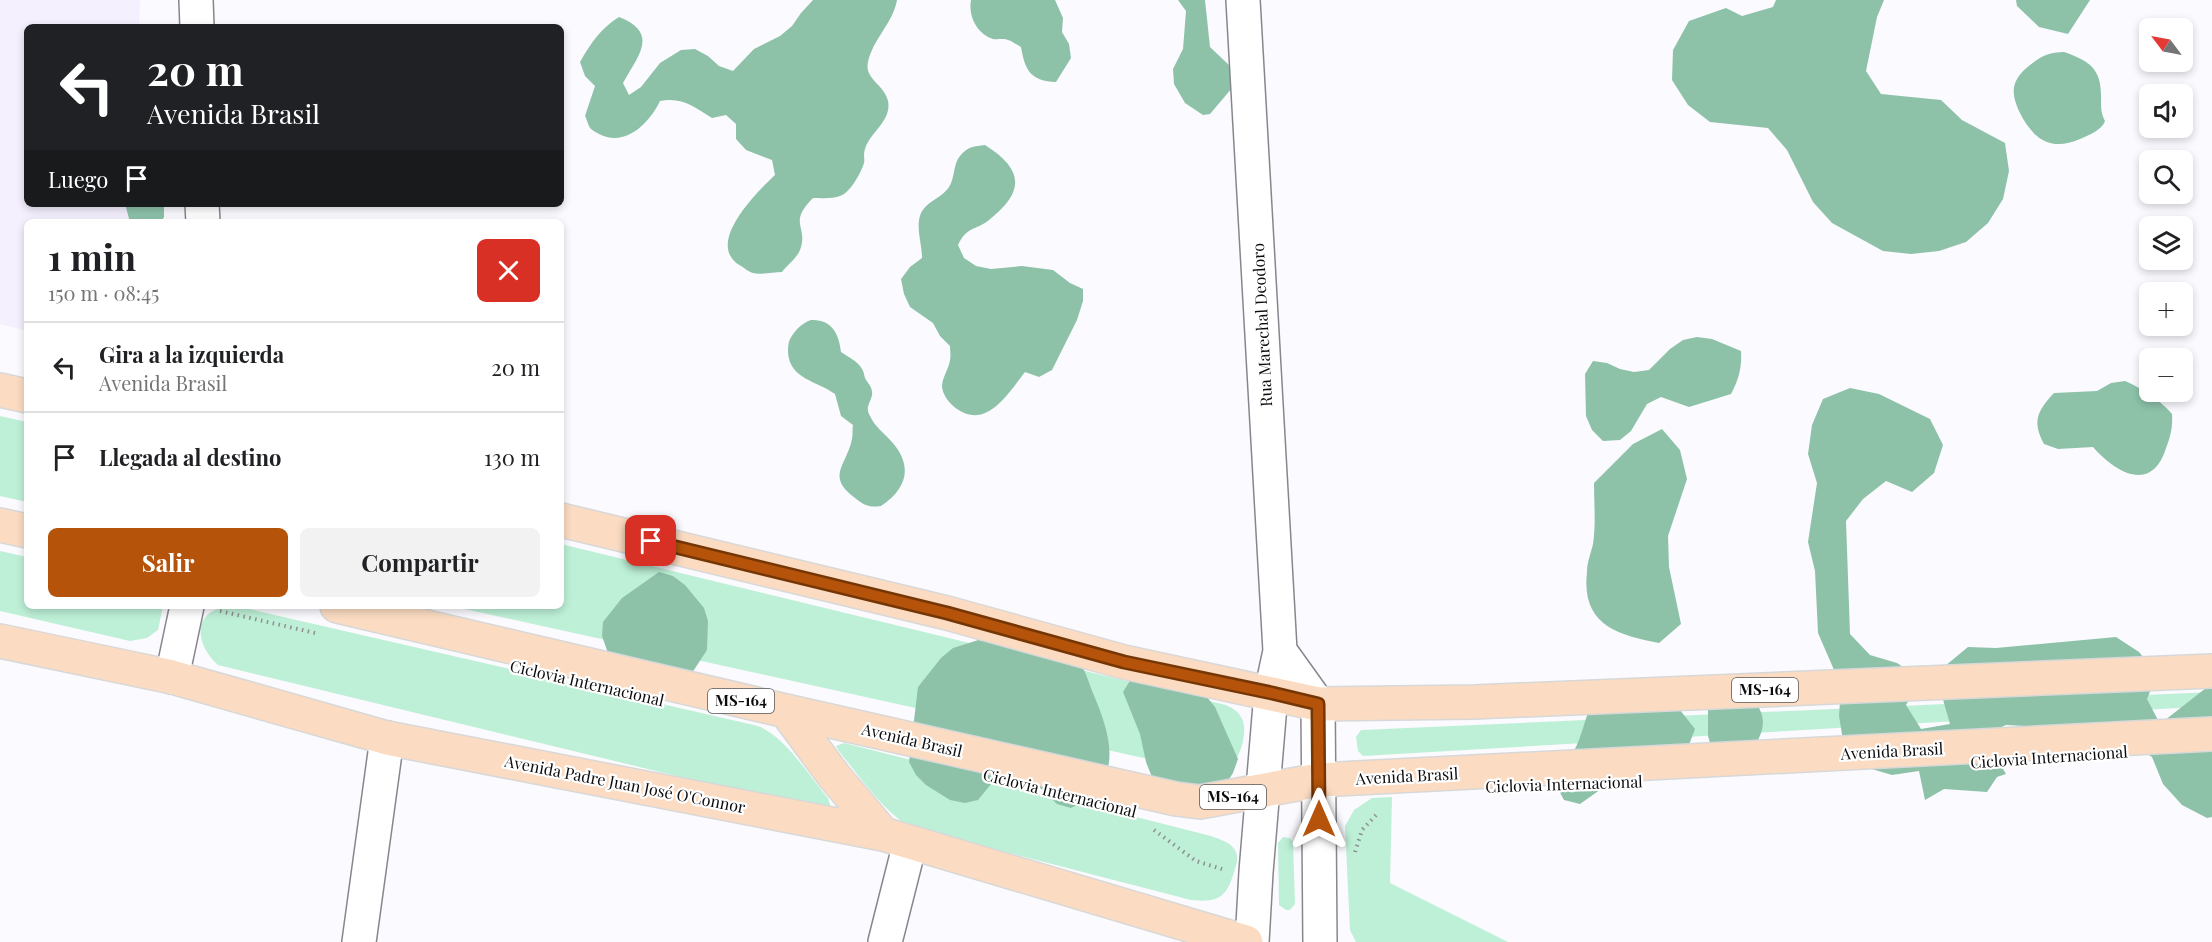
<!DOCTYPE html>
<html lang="es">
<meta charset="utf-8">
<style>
body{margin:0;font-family:"Playfair Display",serif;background:#f2f2f2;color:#202124;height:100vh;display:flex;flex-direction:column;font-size:22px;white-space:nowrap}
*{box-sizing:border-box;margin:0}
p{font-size:20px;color:#757577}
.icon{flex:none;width:33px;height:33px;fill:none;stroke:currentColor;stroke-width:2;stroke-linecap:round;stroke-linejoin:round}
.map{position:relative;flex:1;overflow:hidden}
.sheet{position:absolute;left:24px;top:219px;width:540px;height:390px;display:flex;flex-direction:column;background:#fff;border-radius:9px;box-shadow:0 3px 9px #0003}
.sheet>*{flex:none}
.guide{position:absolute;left:24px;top:24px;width:540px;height:183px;border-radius:9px;box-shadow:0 3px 9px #0003;background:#202124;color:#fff;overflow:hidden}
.needle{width:39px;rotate:302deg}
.controls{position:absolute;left:2139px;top:18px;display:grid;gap:12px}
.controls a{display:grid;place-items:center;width:54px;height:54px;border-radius:9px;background:#fff;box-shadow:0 3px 9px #0003;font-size:30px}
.pin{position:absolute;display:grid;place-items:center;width:51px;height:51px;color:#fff;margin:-26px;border-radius:12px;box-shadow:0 3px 9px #0006}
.me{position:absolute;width:66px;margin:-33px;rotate:0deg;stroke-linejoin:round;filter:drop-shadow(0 0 4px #0008)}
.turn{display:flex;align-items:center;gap:21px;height:126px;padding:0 24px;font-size:27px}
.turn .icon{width:78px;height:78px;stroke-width:2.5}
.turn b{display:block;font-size:42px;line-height:51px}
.then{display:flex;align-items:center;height:57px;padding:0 24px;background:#0003;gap:12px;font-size:22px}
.round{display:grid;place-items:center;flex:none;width:63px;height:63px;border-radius:9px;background:#f2f2f2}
.overview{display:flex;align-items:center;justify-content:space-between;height:102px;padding:0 24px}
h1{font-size:36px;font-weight:700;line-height:45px}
.primary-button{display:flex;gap:12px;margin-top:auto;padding:12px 24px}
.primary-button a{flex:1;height:69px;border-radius:9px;background:#b45309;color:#fff;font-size:24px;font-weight:700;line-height:69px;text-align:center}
.primary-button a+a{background:#f2f2f2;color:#202124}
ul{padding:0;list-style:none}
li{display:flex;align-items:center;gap:18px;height:90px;padding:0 24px;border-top:2px solid #e0e0e0}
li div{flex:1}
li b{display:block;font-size:22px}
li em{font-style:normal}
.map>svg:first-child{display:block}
</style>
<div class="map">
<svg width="2212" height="942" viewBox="0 0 2212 942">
<rect width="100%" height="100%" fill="#fbfafe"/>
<path fill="#f5f0fe" d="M 0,0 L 140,0 L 139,27 L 27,27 L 27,204 L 133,204 L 133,222 L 27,222 L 27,331 L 0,324 Z"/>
<path fill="#bef0d7" d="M 0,416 L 27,422 L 27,502 L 0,496 Z
M 561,544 L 1226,705 C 1232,708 1238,711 1241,717 C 1249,729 1241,758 1230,766 C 1226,770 1217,771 1212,773 L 451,606 L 561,606 Z
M 0,551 L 27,557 L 27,606 L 163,606 L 158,630 L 147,638 L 130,641 L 0,611 Z
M 236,606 L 758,726 C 785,736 809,776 828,798 L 831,808 L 813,809 L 218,665 C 191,640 194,606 236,606 Z
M 2212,692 L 2212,706 L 1363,756 L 1358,751 L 1356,737 L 1361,730 Z
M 844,743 L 1211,836 C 1219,839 1230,842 1235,850 C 1239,857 1237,862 1235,869 C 1227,896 1221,903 1191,900 L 909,827 C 880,807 860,777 838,750 L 836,746 Z
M 1392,797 L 1390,883 L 1508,942 L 1356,942 L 1350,930 L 1345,826 L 1354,810 L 1372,798 Z
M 1283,837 L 1290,838 L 1293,842 L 1295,904 L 1290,910 L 1286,910 L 1279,905 L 1278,843 Z"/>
<path fill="#8dc2a9" d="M 813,0 L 897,0 C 893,23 873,39 868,62 C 864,79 885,85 888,101 C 892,121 870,132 865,149 C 863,154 865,159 864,163 C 861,173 850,193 840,196 C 833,199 821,198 813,198 C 787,224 809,226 800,250 C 797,258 787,265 782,272 C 773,272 761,275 753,273 C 749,272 744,268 741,266 C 703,245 757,192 775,175 L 772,160 L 746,150 L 736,139 L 736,124 L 726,115 L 712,118 C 694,107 683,97 660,101 C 650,122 626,148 599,134 C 596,132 593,131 591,129 C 588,126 587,119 585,116 L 595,86 L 585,76 L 580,62 C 591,43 600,29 619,17 C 660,33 638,56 623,83 L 629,95 L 641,87 L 660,63 L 681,50 L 695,49 L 708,56 L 719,66 L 733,71 L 754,49 L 780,36 L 792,26 L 801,13 Z
M 971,0 L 1055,0 L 1063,18 L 1062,32 L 1069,44 L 1071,58 L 1056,82 C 1031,81 1025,71 1021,47 C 1017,45 1012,41 1008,40 C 1004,38 998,40 993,39 C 977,34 968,16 971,0 Z
M 1178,0 L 1205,0 L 1210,47 L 1231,67 L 1232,88 L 1210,114 L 1203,115 L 1185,103 L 1174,84 L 1173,69 L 1183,49 L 1186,11 Z
M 1776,0 L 1884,0 L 1877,17 L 1866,71 L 1881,94 L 1941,100 L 1962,120 L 2005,143 L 2009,171 L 2003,199 L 1988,223 L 1966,242 L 1939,251 L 1911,254 L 1883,251 L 1832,223 L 1813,202 L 1787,150 L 1768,128 L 1710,122 L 1688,105 L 1672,80 L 1673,50 L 1689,21 L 1726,8 L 1742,16 L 1773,7 Z
M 2016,0 L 2090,0 L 2068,34 L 2039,27 L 2017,6 Z
M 2064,52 C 2090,61 2102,69 2101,99 C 2101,108 2101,113 2105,121 C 2102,130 2089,135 2080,139 C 2051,152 2033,139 2020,113 C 2010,92 2011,80 2030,65 C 2041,56 2050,52 2064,52 Z
M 985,145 C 1023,169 1026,191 989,220 C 975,231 967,226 958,245 L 964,258 L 976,266 L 991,269 L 1022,266 L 1053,270 L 1070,283 L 1083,289 L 1083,301 L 1077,320 L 1052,370 L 1039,377 L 1025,372 C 1009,392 987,430 957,409 C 950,404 943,396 942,387 C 942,377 949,369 950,360 C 951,356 950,350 950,346 L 940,336 L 933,323 L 910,307 L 904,294 L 901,279 L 910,267 L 922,258 C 922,244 916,228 920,216 C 924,202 941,199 949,187 C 955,178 953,164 960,156 C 967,147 974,146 985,145 Z
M 125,204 L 164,204 L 164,217 L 161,222 L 130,222 Z
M 811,320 C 832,319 839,334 841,352 C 848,357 858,361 862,369 C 864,372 864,375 865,378 C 868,384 873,387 872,395 C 870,404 865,407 870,416 C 875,427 883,432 891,441 C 913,465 908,488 881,506 C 869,508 864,505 855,498 C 825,476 847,465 852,439 C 853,435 852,430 853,425 L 841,416 L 835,394 C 817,381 790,379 788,353 C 788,348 788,343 790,339 C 795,330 802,323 811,320 Z
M 1697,337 L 1712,339 L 1741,351 C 1742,367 1739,379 1731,394 L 1689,407 L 1661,397 L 1647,404 L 1631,431 L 1620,440 L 1603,441 L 1592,430 L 1586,416 L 1585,374 L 1593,361 L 1607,363 L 1620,369 L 1634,372 L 1649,370 L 1670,349 L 1683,340 Z
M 2125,381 C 2143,389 2159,399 2172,414 C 2173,428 2170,438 2165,451 C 2150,493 2115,472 2093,447 L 2058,449 L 2044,444 C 2032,422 2037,411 2054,393 L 2097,391 L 2111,383 Z
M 1850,388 L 1879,394 L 1930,419 L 1943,445 L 1934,473 L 1912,492 L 1886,481 L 1863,499 L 1846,521 L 1850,634 L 1870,655 L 1897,663 L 1921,679 L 1906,705 L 1921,729 L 1950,724 L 1942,696 L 1945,666 L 1968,647 L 1996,648 L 2116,637 L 2139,652 L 2157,674 L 2147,699 L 2160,724 L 2206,688 L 2212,689 L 2212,817 L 2207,818 L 2182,805 L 2163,784 L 2152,757 L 2105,726 L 2075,729 L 2006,725 L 1983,735 L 2006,774 L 1997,777 L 1987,792 L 1944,789 L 1925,800 L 1919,771 L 1892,775 L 1865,767 L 1844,746 L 1839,716 L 1841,686 L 1818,633 L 1815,571 L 1808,542 L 1817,483 L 1808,454 L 1812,425 L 1823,399 Z
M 1662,429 L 1680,450 L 1687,479 L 1668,536 L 1669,567 L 1681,624 L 1659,643 C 1616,635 1581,624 1587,572 C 1587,562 1591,553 1593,544 C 1596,525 1594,503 1594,483 L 1633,444 Z
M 659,572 L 673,576 L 685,585 L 704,608 L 708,621 L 707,650 L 690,676 L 680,687 L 653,697 L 639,696 L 617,679 L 602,636 L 603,622 L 622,598 Z
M 991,636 C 1007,640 1068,653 1076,660 C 1086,668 1088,682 1093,693 C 1112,738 1125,782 1071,808 L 1057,804 L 1036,784 L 1009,771 L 996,778 L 978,800 L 965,803 L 950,800 L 926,785 L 916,775 L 909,762 L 918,687 L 941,658 L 953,648 Z
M 1131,679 L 1206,696 L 1215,707 L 1238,759 L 1233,773 L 1218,796 L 1158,792 L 1146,762 L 1140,734 L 1123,692 Z
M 1756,703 C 1770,723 1760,736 1750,756 L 1712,750 L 1708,736 L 1708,707 Z
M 1676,705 L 1695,729 L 1684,758 L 1614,776 L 1604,787 L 1580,804 L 1564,800 C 1548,772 1562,774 1574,751 C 1581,738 1584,723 1589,710 Z"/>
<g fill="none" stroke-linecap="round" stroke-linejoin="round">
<defs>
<path id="minor" d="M 196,0 L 197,27
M 1243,0 L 1280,651 L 1271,693 L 1256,872 L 1252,942
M 202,204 L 203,222
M 1280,651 L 1318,704 L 1320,942
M 172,677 L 187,606
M 359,942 L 387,738
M 885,942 L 910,843"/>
<path id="major" d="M 0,390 L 27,396
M 561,520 L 947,613 L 1124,662 L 1318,704 L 1474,702 L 2212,671
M 0,525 L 27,531
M 337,606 L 786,711 L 1176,799 L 1200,802 L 1319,780 L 2212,734
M 0,641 L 172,677 L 387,738 L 883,834 L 1246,942
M 786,711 L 834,776 L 883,834"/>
</defs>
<use href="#minor" stroke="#88858e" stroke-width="36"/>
<use href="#major" stroke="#d8d8d8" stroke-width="36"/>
<path stroke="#908f92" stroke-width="4" stroke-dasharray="1.5 4.5" stroke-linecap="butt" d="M 220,611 L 315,633
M 1154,830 L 1196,861 L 1222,869
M 1355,852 L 1362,830 L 1378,813"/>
<use href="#minor" stroke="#fff" stroke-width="33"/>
<use href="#major" stroke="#fbdcc2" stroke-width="33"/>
</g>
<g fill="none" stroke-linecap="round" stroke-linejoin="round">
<defs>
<path id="route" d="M 651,541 L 947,613 L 1124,662 L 1272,693 L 1318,704 L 1319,819"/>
</defs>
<use href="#route" stroke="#753606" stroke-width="15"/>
<use href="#route" stroke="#b45309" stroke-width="10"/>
</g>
<g text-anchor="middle" stroke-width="4.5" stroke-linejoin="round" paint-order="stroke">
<g fill="#fff" stroke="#555456" stroke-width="1.5">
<rect x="1732" y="678" width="66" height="24" rx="4.5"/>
<rect x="708" y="689" width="66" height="24" rx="4.5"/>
<rect x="1200" y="785" width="66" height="24" rx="4.5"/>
</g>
<g font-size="15" font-weight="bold" fill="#0c0b0e">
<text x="1765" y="695">MS-164</text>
<text x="741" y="706">MS-164</text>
<text x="1233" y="802">MS-164</text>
</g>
<g font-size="16" fill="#0c0b0e" stroke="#fff">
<text transform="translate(1262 325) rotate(-93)" y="6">Rua Marechal Deodoro</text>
<text transform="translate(587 683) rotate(13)" y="6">Ciclovia Internacional</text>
<text transform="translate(912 740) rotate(13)" y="6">Avenida Brasil</text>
<text transform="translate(1892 751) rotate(-3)" y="6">Avenida Brasil</text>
<text transform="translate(2049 757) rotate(-4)" y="6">Ciclovia Internacional</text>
<text transform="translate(1407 776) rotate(-3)" y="6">Avenida Brasil</text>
<text transform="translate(625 784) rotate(11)" y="6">Avenida Padre Juan José O'Connor</text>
<text transform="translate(1564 784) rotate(-2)" y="6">Ciclovia Internacional</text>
<text transform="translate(1060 793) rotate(14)" y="6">Ciclovia Internacional</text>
</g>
</g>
</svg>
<div class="controls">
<a><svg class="needle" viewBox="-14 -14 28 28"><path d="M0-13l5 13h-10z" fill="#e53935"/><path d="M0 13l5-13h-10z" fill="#757577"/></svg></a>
<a><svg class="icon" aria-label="sound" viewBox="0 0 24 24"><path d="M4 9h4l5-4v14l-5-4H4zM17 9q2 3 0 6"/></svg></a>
<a><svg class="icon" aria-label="search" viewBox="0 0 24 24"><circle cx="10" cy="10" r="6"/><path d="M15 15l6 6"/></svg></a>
<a><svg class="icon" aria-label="layers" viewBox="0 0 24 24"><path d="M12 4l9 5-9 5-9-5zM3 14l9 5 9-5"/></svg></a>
<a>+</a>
<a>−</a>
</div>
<div class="pin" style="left:651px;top:541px;background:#d93025"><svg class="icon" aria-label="arrive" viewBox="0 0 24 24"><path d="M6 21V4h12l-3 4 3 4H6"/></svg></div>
<svg class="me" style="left:1319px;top:819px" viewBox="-20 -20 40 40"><path d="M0-17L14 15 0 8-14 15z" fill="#b45309" stroke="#fff" stroke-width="4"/></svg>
<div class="guide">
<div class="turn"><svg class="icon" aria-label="left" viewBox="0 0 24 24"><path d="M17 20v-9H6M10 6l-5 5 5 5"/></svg><div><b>20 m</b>Avenida Brasil</div></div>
<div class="then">Luego<svg class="icon" aria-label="arrive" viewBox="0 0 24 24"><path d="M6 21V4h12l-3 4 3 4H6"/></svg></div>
</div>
<section class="sheet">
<div class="overview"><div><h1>1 min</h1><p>150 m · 08:45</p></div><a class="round" style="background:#d93025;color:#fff"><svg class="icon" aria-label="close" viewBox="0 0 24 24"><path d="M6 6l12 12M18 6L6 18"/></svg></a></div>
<ul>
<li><svg class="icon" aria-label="left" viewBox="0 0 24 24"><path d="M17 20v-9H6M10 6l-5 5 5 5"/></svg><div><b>Gira a la izquierda</b><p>Avenida Brasil</p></div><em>20 m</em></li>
<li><svg class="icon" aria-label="arrive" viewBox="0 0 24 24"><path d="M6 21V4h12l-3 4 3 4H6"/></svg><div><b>Llegada al destino</b></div><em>130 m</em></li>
</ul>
<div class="primary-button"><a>Salir</a><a>Compartir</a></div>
</section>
</div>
